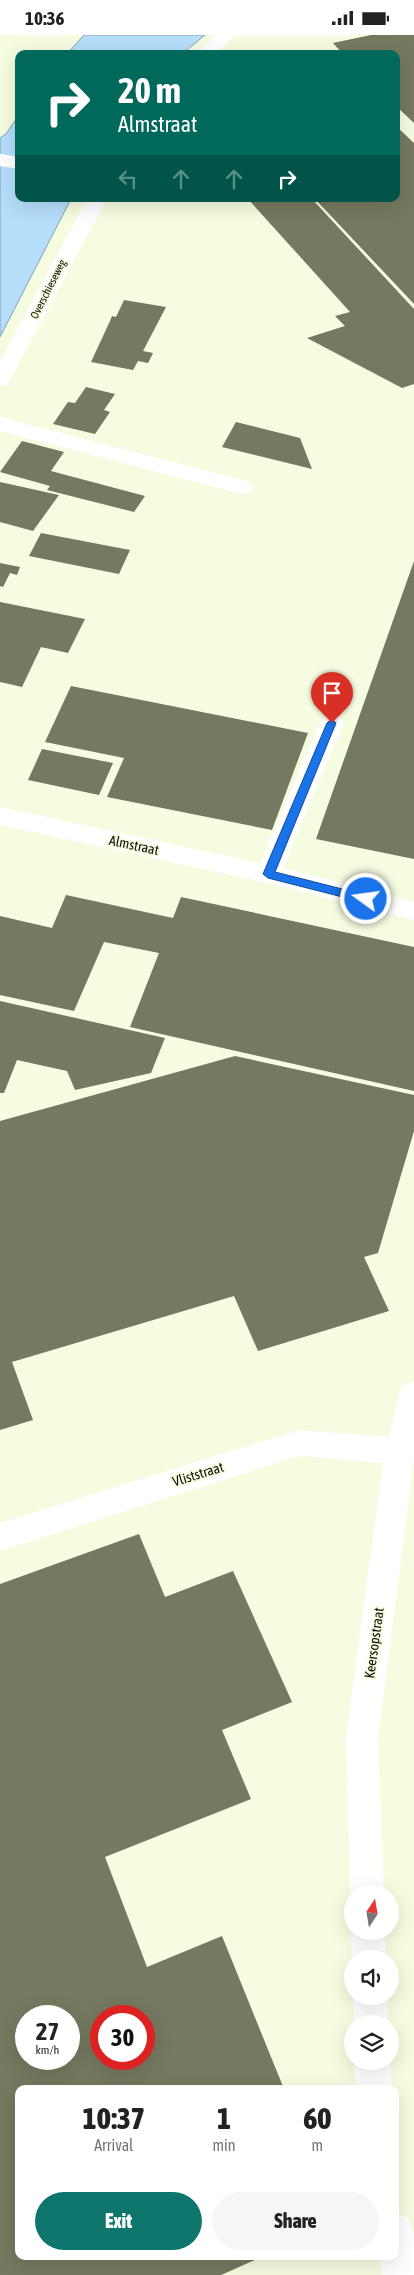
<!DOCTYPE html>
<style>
body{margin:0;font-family:"Asap Condensed",sans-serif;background:#f6f6f6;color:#222;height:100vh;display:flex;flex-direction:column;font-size:19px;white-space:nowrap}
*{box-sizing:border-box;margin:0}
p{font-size:16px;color:#767676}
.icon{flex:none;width:28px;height:28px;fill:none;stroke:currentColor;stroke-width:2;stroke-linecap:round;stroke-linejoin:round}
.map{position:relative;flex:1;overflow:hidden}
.sheet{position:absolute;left:15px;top:2050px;width:384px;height:175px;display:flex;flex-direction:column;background:#fff;border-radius:10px;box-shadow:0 5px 20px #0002}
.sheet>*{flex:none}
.guide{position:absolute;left:15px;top:15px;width:385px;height:152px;border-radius:10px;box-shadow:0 5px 20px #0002;background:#00695c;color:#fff;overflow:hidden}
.needle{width:32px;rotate:12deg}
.fabs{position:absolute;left:344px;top:1850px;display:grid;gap:10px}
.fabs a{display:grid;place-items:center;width:55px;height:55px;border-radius:50%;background:#fff;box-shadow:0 5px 20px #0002;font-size:25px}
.speed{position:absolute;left:15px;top:1970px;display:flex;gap:10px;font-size:25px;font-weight:700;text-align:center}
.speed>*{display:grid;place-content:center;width:65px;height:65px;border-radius:50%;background:#fff;box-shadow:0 5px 20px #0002;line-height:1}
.speed small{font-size:12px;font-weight:400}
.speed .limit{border:8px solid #d22;background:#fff;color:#111}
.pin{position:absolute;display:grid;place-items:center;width:42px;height:42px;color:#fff;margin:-51px -21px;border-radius:50% 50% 50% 0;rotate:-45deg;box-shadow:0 0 5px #0007}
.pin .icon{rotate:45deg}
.me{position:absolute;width:55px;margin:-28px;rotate:284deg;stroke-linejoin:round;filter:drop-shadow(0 0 4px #0008)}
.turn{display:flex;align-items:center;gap:18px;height:105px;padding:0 20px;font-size:22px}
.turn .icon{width:65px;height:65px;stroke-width:2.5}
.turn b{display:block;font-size:35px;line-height:42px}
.lanes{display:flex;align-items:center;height:48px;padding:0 20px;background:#0003;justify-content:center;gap:25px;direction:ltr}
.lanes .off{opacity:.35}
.eta{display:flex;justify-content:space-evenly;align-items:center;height:85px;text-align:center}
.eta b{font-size:30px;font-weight:800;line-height:35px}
.button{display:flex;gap:10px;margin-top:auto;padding:10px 20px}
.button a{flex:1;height:58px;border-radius:30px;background:#0f766e;color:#fff;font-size:20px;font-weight:800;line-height:58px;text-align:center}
.button a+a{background:#f6f6f6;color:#222}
.status{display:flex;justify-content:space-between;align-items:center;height:35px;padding:0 25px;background:#fff;direction:ltr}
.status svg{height:14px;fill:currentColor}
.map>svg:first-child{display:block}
</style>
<div class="status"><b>10:36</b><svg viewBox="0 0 49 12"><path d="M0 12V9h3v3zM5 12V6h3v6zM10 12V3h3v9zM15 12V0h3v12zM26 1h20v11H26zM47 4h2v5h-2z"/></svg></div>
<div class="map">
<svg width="414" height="2240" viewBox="0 0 414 2240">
<rect width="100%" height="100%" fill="#f6fcdf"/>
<path fill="#b5defb" stroke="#83a0b1" d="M 84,0 L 205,0 L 182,19 L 67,19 Z
M 19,80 L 19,164 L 71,164 L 0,302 L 0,103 L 6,99 Z"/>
<path fill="#74795f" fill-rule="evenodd" d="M 371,0 L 414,0 L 414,88 L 396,71 L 396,19 L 343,19 L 333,8 Z
M 396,91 L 414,108 L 414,269 L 315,164 L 396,164 Z
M 248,164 L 312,164 L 414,274 L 414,349 L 402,353 L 307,303 L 345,291 L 335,281 L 350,277 Z
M 124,265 L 166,272 L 143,316 L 153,318 L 148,328 L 138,326 L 133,335 L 91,327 L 110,286 L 112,281 L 116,282 Z
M 86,352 L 115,359 L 104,375 L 110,377 L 95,399 L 53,389 L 68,367 L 75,368 Z
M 236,387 L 300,403 L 312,434 L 222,412 Z
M 22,406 L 64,417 L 51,436 L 145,461 L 134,477 L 47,455 L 50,451 L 0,437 Z
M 0,447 L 59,460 L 33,496 L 0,487 Z
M 41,498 L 130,515 L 119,539 L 29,521 Z
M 414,526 L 414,824 L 316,804 Z
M 0,528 L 20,532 L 17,540 L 10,538 L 3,552 L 0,551 Z
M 0,567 L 85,584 L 68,618 L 41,612 L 22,652 L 0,647 Z
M 71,651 L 308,698 L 272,795 L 107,762 L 124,723 L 45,707 Z
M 42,714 L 113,728 L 99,760 L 28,745 Z
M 66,860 L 173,883 L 181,862 L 414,912 L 414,1056 L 130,992 L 159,918 L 104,907 L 74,976 L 0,960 L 0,881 L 52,893 Z
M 0,966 L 165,1003 L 151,1038 L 75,1055 L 67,1036 L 17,1025 L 4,1058 L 0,1058 Z
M 235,1021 L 414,1060 L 414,1096 L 378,1218 L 364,1222 L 389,1276 L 258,1316 L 234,1261 L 12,1327 L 33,1385 L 0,1395 L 0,1086 Z
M 139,1499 L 165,1562 L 233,1536 L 292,1667 L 222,1695 L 251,1764 L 105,1822 L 147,1932 L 222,1901 L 284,2054 L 19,2054 L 19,2221 L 256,2221 L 257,2224 L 221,2240 L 0,2240 L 0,1549 ZM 26,1981 L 69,1981 L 69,2024 L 26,2024 ZM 101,1981 L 144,1981 L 144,2024 L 101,2024 Z"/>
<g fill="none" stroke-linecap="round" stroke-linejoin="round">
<path fill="#fff" fill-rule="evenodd" d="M 216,0 L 236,0 L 216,19 L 196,19 Z
M 0,119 L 19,122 L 19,134 L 0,131 Z
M 87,164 L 107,164 L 10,345 L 7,350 L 0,351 L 0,326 Z
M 0,382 L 250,447 L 253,452 L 250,457 L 242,459 L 0,396 Z
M 332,680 L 340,682 L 344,688 L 283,833 L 414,867 L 414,885 L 268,848 L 0,790 L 0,772 L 260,828 L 320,688 L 324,682 Z
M 414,1346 L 414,1424 L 378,1703 L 384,1859 L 352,1859 L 352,1865 L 350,1859 L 346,1703 L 383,1428 L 299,1421 L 0,1516 L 0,1488 L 299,1395 L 389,1402 L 399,1359 L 404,1350 Z
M 352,1892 L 352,1896 L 385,1896 L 386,1924 L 352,1924 L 352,1926 L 351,1896 Z
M 353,1961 L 387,1961 L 388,1989 L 354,1989 Z
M 354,2026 L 390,2026 L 392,2054 L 356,2054 Z
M 395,2178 L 408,2183 L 414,2200 L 414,2240 L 382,2240 L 380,2221 L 395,2221 Z"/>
</g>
<path fill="#1a73e8" stroke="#114b97" d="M 332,684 L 336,688 L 275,837 L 370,861 L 371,864 L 366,868 L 268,843 L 263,839 L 327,688 Z"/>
<g text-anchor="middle" stroke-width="4" stroke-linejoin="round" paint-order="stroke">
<g font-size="11" fill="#0d0e05" stroke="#f6fcdf">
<text transform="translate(48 254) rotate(-63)" y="4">Overschieseweg</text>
</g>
<g font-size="14" fill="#0d0e05" stroke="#f6fcdf">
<text transform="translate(134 810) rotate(12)" y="5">Almstraat</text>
<text transform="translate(198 1439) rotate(-17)" y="5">Vliststraat</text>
<text transform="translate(374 1608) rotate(-82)" y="5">Keersopstraat</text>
</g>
</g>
</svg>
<div class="fabs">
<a><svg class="needle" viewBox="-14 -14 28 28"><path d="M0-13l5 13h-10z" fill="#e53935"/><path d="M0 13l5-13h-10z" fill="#767676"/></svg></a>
<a><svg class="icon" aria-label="sound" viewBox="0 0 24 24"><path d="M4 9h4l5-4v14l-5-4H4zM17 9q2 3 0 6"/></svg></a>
<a><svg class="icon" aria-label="layers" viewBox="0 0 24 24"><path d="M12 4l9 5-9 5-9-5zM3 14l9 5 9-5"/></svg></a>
</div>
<div class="speed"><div>27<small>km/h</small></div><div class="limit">30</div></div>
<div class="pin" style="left:332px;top:688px;background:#d93025"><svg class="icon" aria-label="arrive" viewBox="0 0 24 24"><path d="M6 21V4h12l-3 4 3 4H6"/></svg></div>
<svg class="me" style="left:366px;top:864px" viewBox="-20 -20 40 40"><circle r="17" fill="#1a73e8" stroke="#fff" stroke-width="3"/><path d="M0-11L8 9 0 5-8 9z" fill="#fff"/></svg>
<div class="guide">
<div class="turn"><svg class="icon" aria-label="right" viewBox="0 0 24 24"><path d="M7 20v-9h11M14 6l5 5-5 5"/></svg><div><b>20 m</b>Almstraat</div></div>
<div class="lanes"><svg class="icon off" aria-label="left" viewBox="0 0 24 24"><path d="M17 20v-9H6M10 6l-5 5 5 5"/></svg><svg class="icon off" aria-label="ahead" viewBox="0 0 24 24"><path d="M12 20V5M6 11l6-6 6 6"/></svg><svg class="icon off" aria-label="ahead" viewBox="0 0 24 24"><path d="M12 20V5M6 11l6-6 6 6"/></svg><svg class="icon" aria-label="right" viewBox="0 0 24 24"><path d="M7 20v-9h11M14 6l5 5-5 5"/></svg></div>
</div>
<section class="sheet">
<div class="eta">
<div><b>10:37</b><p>Arrival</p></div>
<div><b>1</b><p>min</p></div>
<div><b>60</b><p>m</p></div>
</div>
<div class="button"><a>Exit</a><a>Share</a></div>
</section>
</div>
